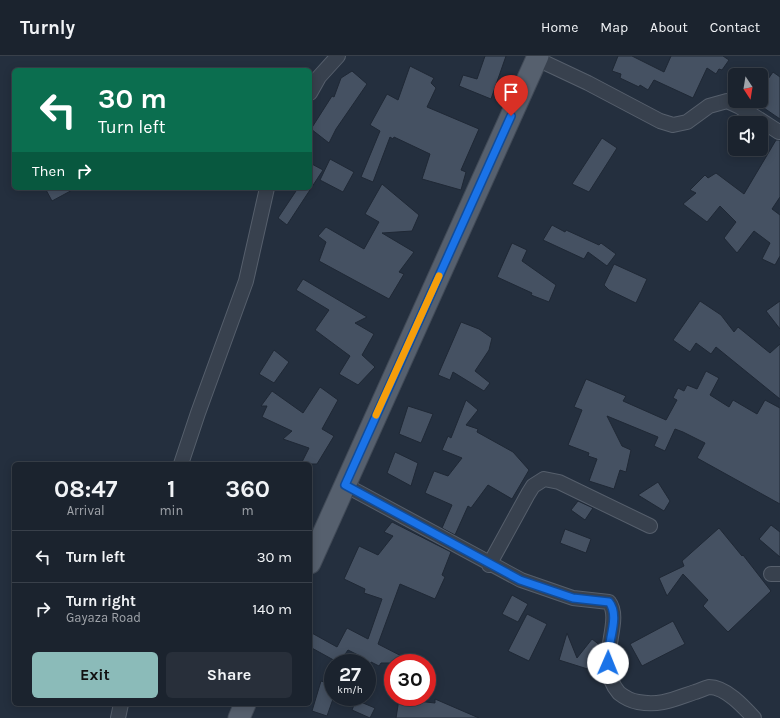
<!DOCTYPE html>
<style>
body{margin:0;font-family:Karla,sans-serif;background:#282f3a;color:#f1f3f6;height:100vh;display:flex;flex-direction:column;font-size:15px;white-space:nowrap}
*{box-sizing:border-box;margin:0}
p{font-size:13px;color:#a0a4aa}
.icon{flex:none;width:22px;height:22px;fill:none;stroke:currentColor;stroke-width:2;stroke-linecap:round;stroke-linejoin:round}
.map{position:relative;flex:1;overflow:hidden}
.side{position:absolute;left:12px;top:406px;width:300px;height:244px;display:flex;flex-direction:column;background:#1b232e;border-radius:6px;box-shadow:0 2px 10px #0003,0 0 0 1px #39404a}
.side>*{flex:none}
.guide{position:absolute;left:12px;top:12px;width:300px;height:122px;border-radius:6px;box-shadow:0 2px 10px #0003,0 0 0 1px #39404a;background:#0b6e4f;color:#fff;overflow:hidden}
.needle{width:26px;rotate:168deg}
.fabs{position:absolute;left:728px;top:12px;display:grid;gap:8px}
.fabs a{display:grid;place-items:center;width:40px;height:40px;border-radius:6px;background:#1b232e;box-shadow:0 2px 10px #0003,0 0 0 1px #39404a;font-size:20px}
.speed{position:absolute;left:324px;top:598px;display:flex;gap:8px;font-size:20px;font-weight:700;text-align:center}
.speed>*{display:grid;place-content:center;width:52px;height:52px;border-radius:50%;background:#1b232e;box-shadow:0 2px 10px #0003,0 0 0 1px #39404a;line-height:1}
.speed small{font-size:10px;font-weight:400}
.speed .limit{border:6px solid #d22;background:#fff;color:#111}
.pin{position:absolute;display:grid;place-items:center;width:34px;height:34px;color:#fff;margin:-41px -17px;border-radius:50% 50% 50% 0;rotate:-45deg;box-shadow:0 0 4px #0007}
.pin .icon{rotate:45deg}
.me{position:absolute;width:44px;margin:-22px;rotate:1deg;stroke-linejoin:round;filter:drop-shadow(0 0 3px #0008)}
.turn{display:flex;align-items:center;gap:14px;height:84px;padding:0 20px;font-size:18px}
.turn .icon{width:52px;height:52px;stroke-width:2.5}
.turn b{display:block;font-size:28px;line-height:34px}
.then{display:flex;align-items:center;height:38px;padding:0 20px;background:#0003;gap:8px;font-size:15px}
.eta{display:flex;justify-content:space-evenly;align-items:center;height:68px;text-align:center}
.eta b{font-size:24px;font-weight:700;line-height:28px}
.button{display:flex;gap:8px;margin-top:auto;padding:8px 20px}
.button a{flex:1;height:46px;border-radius:6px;background:#8bbbb9;color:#111;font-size:16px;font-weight:700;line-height:46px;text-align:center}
.button a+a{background:#282f3a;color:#f1f3f6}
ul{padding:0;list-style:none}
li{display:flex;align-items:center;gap:12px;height:52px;padding:0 20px;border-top:1px solid #39404a}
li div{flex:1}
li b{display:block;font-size:15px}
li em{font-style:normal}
header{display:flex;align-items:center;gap:24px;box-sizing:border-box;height:56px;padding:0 20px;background:#1b232e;border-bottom:1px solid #39404a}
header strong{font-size:19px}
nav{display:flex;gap:22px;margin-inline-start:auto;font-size:14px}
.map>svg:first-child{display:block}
</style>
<header>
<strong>Turnly</strong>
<nav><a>Home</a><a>Map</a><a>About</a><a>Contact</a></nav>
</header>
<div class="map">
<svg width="780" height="662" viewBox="0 0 780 662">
<rect width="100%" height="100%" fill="#242f3e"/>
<path fill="#455162" stroke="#1f2835" d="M 485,0 L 506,0 L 491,43 L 459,30 L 463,19 L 477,23 Z
M 618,0 L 632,0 L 664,16 L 671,0 L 723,0 L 729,4 L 722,14 L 719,13 L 716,18 L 707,12 L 693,42 L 654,24 L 648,34 L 640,29 L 639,31 L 620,22 L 621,18 L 612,15 Z
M 410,10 L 434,22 L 431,27 L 436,32 L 427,51 L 479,73 L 461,114 L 466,116 L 461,134 L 422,123 L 430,98 L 394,81 L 393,83 L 390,81 L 373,126 L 361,121 L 380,75 L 370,69 L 387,38 L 398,44 Z
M 352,15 L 367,28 L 336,73 L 329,87 L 311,73 L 332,40 L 334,41 L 341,22 Z
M 773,16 L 780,21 L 780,63 L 761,50 L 761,33 Z
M 602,82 L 617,92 L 589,136 L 572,128 Z
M 776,84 L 780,84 L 780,141 L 772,153 L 780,159 L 780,200 L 775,209 L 762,203 L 770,187 L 754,175 L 737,197 L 724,182 L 736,166 L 720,150 L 707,166 L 683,148 L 696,137 L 690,134 L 705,119 L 708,122 L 716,117 L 744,138 Z
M 330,103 L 354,116 L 343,136 L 320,124 Z
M 310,107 L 323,114 L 287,169 L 278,162 L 298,132 L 310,132 Z
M 382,128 L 419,159 L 412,175 L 382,177 L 414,196 L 399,216 L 404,218 L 389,243 L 319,205 L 326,186 L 318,180 L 326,171 L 364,193 L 379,166 L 365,158 Z
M 45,132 L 76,132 L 52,145 Z
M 552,169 L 565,176 L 566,174 L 599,189 L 601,187 L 616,198 L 607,210 L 588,196 L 584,203 L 543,184 Z
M 512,187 L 527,194 L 522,205 L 556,229 L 549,246 L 531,239 L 532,237 L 497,221 Z
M 614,208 L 647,223 L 636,247 L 609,234 L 604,229 Z
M 303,223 L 367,261 L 355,267 L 374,278 L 362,299 L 375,311 L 358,329 L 339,318 L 350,300 L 315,274 L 329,254 L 296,234 Z
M 700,245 L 721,259 L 734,276 L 738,271 L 770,297 L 780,288 L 780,343 L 716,291 L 711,298 L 696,287 L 690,296 L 673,284 Z
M 780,245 L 780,273 L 766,255 Z
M 461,266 L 479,273 L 492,282 L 489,294 L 475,315 L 490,327 L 484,335 L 453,316 L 450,324 L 438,319 Z
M 274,294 L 289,306 L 274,327 L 259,318 Z
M 706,315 L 719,322 L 710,339 L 729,351 L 733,344 L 757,358 L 765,344 L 780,352 L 780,448 L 697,402 L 705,387 L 683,376 L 675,373 L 665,395 L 654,390 L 658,381 L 607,360 L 622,390 L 631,394 L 626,416 L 620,414 L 614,433 L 589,425 L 597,403 L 588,400 L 589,397 L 568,389 L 582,354 L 574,351 L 586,323 L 626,340 L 623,345 L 666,364 L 677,344 L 673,342 L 678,332 L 684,335 L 687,329 L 697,333 Z
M 320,331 L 338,344 L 322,373 L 334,380 L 317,408 L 301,408 L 309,392 L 283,383 L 292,375 L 262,361 L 267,350 L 261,350 L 272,335 L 303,357 Z
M 466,344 L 478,354 L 466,369 L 478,373 L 477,376 L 513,396 L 529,414 L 512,443 L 488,429 L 471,452 L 468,450 L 455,479 L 442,472 L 452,449 L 425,437 L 434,415 L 448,420 L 462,402 L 442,394 L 448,380 L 451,382 Z
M 408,350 L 433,358 L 421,387 L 399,378 Z
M 395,396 L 418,407 L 411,430 L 387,417 Z
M 658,426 L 670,445 L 664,455 L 638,439 Z
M 578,445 L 593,452 L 585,464 L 571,454 Z
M 392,466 L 451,496 L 442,519 L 445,521 L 435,543 L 400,528 L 378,588 L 415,607 L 381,607 L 379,610 L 371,606 L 368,616 L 367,607 L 360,607 L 362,601 L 348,594 L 339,607 L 310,591 L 310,576 L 337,591 L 347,572 L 368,583 L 382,543 L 364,537 L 365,533 L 344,523 L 359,490 L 378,499 L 393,480 L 384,476 Z
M 771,469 L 780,476 L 780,501 L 759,483 Z
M 719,472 L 742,500 L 743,499 L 771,535 L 728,576 L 703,550 L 708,544 L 683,518 L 667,540 L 659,522 L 684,510 L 682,505 Z
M 565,473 L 591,483 L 586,497 L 560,487 Z
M 512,539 L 528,548 L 518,566 L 502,558 Z
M 527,558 L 547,568 L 529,605 L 508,595 Z
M 673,565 L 685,588 L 642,610 L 630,588 Z
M 567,577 L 577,602 L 592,583 L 601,590 L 594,615 L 559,604 Z
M 321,625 L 333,629 L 333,643 L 327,660 L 312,655 Z
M 399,643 L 435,647 L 435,643 L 479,662 L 396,662 Z
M 356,644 L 375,652 L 370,662 L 352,654 Z"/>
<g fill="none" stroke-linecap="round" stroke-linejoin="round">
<defs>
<path id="minor" d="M 537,3 L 588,27 L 660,65 L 673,69 L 687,66 L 709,50 L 727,45 L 740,51 L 779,76
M 310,37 L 319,21 L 338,0
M 181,408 L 198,357 L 246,225 L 267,132
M 345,429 L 521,524 L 573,542 L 609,546 C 624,566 593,607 619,637 C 624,641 632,645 638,646 C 661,650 674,643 695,636 C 699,635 705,632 709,631 C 726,631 744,651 754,662
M 489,509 L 528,438 L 533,430 L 544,423 L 559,426 L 650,470
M 771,518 L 780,518
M 118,662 L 121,648"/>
<path id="primary" d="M 310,507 L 538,0
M 239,662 L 245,648"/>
</defs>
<use href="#minor" stroke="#565f6c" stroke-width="16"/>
<use href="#primary" stroke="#414a57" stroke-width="23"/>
<use href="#minor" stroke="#38414e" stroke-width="14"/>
<use href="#primary" stroke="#56606e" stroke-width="21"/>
</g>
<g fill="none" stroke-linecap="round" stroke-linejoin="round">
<defs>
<path id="route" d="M 511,60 L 345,429 L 520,524 L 573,542 L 609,546 C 621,561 606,588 608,607"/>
</defs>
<use href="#route" stroke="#114b97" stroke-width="10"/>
<use href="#route" stroke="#1a73e8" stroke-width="7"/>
<path stroke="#f59e0b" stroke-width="7" d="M 376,359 L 439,220"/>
</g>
</svg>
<div class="fabs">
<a><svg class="needle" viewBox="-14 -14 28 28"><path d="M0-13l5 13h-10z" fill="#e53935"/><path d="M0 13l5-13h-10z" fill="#a0a4aa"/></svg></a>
<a><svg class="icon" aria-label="sound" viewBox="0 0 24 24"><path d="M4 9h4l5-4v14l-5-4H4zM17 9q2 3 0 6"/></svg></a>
</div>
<div class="speed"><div>27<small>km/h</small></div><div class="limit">30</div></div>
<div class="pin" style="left:511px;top:60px;background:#d93025"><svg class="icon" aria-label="arrive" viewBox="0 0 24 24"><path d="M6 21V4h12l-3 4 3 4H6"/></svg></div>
<svg class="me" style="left:608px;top:607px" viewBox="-20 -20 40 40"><circle r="19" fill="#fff"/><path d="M0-13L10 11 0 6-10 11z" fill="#1a73e8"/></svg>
<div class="guide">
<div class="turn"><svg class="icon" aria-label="left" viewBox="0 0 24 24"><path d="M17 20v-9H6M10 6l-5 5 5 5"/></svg><div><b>30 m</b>Turn left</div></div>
<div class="then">Then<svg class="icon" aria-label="right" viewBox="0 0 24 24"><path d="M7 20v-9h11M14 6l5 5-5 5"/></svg></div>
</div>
<section class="side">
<div class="eta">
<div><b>08:47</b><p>Arrival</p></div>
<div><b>1</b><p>min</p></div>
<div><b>360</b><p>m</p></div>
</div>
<ul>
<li><svg class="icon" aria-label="left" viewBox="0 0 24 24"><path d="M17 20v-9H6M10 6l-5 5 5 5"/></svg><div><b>Turn left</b></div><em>30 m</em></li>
<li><svg class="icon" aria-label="right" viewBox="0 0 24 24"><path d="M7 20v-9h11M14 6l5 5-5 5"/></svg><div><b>Turn right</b><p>Gayaza Road</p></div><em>140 m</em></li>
</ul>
<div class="button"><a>Exit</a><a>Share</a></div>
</section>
</div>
